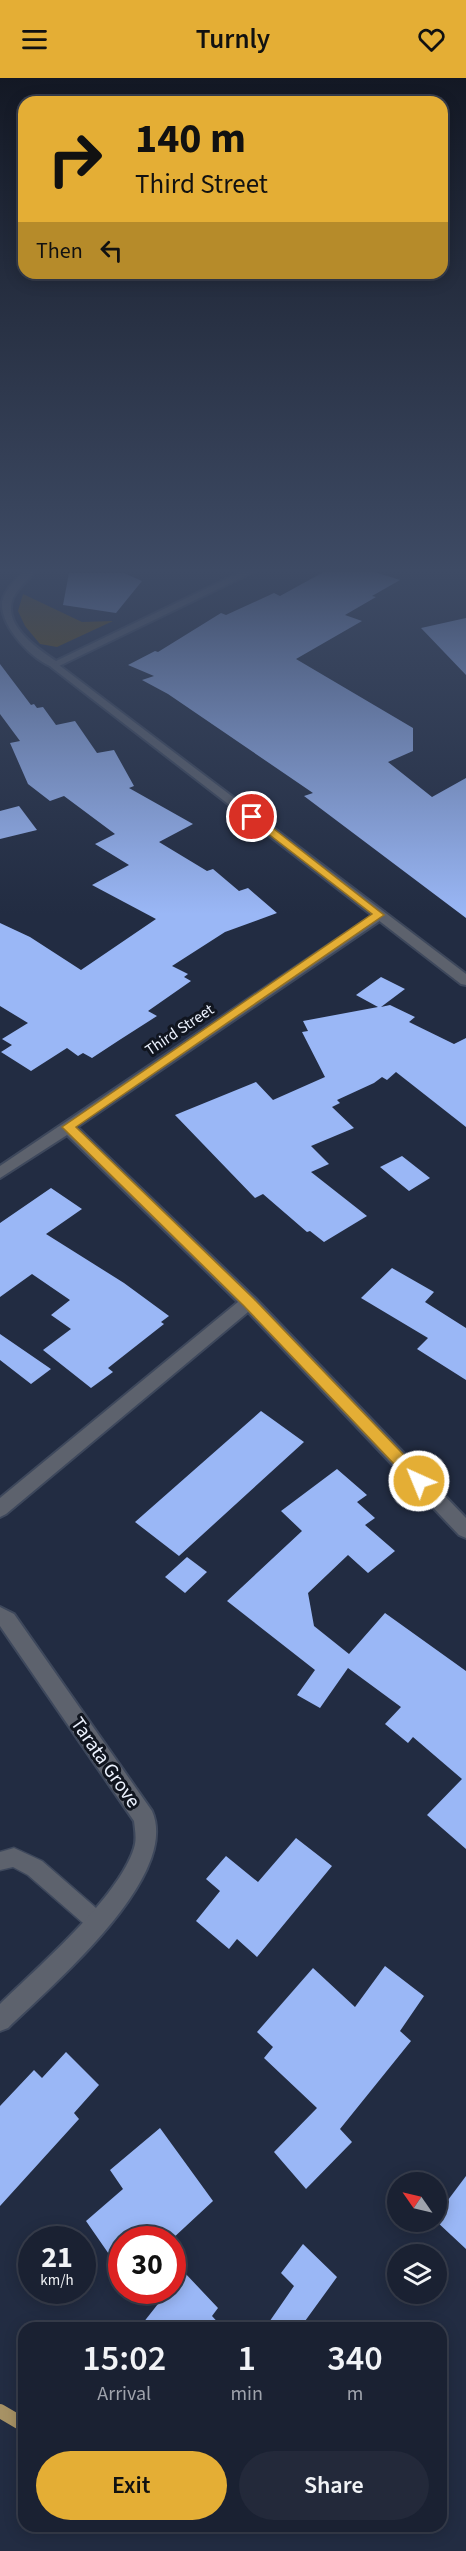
<!DOCTYPE html>
<style>
body{margin:0;font-family:"Source Sans 3",sans-serif;background:#23293a;color:#f1f3f6;height:100vh;display:flex;flex-direction:column;font-size:22px;white-space:nowrap}
*{box-sizing:border-box;margin:0}
p{font-size:20px;color:#9fa3ac}
.icon{flex:none;width:33px;height:33px;fill:none;stroke:currentColor;stroke-width:2;stroke-linecap:round;stroke-linejoin:round}
.map{position:relative;flex:1;overflow:hidden}
.side{position:absolute;left:18px;top:2244px;width:429px;height:210px;display:flex;flex-direction:column;background:#1a2132;border-radius:18px;box-shadow:0 3px 15px #0003,0 0 0 2px #383e4d}
.side>*{flex:none}
.top-card{position:absolute;left:18px;top:18px;width:430px;height:183px;border-radius:18px;box-shadow:0 3px 15px #0003,0 0 0 2px #383e4d;background:#e4ae35;color:#111;overflow:hidden}
.needle{width:39px;rotate:304deg}
.buttons{position:absolute;left:387px;top:2094px;display:grid;gap:12px}
.buttons a{display:grid;place-items:center;width:60px;height:60px;border-radius:50%;background:#1a2132;box-shadow:0 3px 15px #0003,0 0 0 2px #383e4d;font-size:30px}
.speed{position:absolute;left:18px;top:2148px;display:flex;gap:12px;font-size:30px;font-weight:700;text-align:center}
.speed>*{display:grid;place-content:center;width:78px;height:78px;border-radius:50%;background:#1a2132;box-shadow:0 3px 15px #0003,0 0 0 2px #383e4d;line-height:1}
.speed small{font-size:15px;font-weight:400}
.speed .limit{border:9px solid #d22;background:#fff;color:#111}
.pin{position:absolute;display:grid;place-items:center;width:51px;height:51px;color:#fff;margin:-26px;border:3px solid #fff;border-radius:50%;box-shadow:0 2px 6px #0007}
.me{position:absolute;width:66px;margin:-33px;rotate:316deg;stroke-linejoin:round;filter:drop-shadow(0 0 4px #0008)}
.turn{display:flex;align-items:center;gap:21px;height:126px;padding:0 18px;font-size:27px}
.turn .icon{width:78px;height:78px;stroke-width:2.5}
.turn b{display:block;font-size:42px;line-height:51px}
.then{display:flex;align-items:center;height:57px;padding:0 18px;background:#0003;gap:12px;font-size:22px}
.eta{display:flex;justify-content:space-evenly;align-items:center;height:102px;text-align:center}
.eta b{font-size:36px;font-weight:600;line-height:42px}
.action{display:flex;gap:12px;margin-top:auto;padding:12px 18px}
.action a{flex:1;height:69px;border-radius:36px;background:#e4ae35;color:#111;font-size:24px;font-weight:600;line-height:69px;text-align:center}
.action a+a{background:#23293a;color:#f1f3f6}
header{display:flex;justify-content:space-between;align-items:center;height:78px;padding:0 18px;background:#e4ae35;color:#111;font-size:27px;font-weight:600}
.map>svg:first-child{display:block}
</style>
<header><svg class="icon" aria-label="menu" viewBox="0 0 24 24"><path d="M4 6h16M4 12h16M4 18h16"/></svg>Turnly<svg class="icon" aria-label="heart" viewBox="0 0 24 24"><path d="M12 20l-8-8c-3-5 5-10 8-4 3-6 11-1 8 4z"/></svg></header>
<div class="map">
<svg width="466" height="2473" viewBox="0 0 466 2473">
<rect width="100%" height="100%" fill="#222c42"/>
<path fill="#6d4e00" d="M 23,516 L 82,544 L 113,543 L 57,569 L 40,566 L 25,548 L 18,533 Z"/>
<g fill="none" stroke-linecap="round" stroke-linejoin="round">
<path stroke="#a79265" stroke-width="14" d="M 0,2333 L 24,2347"/>
</g>
<path fill="#9ab7f6" d="M 331,490 L 362,490 L 400,502 L 372,518 L 376,519 L 345,537 L 362,543 L 296,581 L 413,650 L 413,673 L 388,684 L 432,719 L 466,700 L 466,840 L 304,718 L 313,715 L 168,616 L 142,602 L 154,598 L 128,587 L 155,573 L 158,574 L 221,535 L 226,537 L 274,515 L 280,518 Z
M 69,495 L 124,495 L 142,503 L 116,535 L 63,527 Z
M 466,540 L 466,597 L 421,550 Z
M 0,586 L 31,627 L 34,626 L 37,630 L 43,629 L 56,647 L 75,643 L 97,675 L 114,672 L 134,708 L 129,710 L 193,746 L 159,764 L 207,793 L 213,791 L 239,813 L 248,810 L 277,835 L 225,854 L 172,888 L 188,896 L 184,899 L 191,903 L 148,933 L 157,938 L 121,961 L 92,980 L 83,975 L 78,978 L 67,970 L 31,993 L 1,974 L 12,967 L 2,961 L 28,945 L 0,928 L 0,845 L 30,859 L 81,892 L 156,841 L 92,807 L 129,787 L 95,766 L 115,756 L 64,718 L 50,723 L 28,706 L 10,665 L 20,663 L 0,636 Z
M 19,728 L 37,752 L 0,761 L 0,733 Z
M 381,899 L 405,911 L 381,929 L 390,927 L 415,939 L 409,944 L 454,966 L 466,960 L 466,1049 L 396,994 L 387,1002 L 382,999 L 374,1005 L 337,1022 L 340,1025 L 332,1029 L 354,1050 L 311,1068 L 329,1086 L 311,1094 L 367,1138 L 324,1164 L 310,1153 L 307,1154 L 263,1116 L 255,1120 L 175,1037 L 256,1004 L 273,1022 L 325,999 L 302,954 L 308,953 L 303,943 L 378,929 L 356,917 Z
M 402,1078 L 430,1100 L 409,1113 L 380,1089 Z
M 51,1110 L 82,1131 L 46,1156 L 124,1205 L 169,1238 L 161,1244 L 164,1246 L 108,1290 L 113,1294 L 91,1310 L 43,1272 L 71,1251 L 51,1237 L 70,1222 L 32,1196 L 0,1219 L 0,1145 Z
M 392,1190 L 434,1214 L 425,1224 L 466,1250 L 466,1302 L 417,1271 L 428,1260 L 361,1220 Z
M 0,1256 L 51,1291 L 31,1306 L 0,1282 Z
M 261,1333 L 304,1364 L 179,1478 L 135,1444 Z
M 337,1391 L 367,1417 L 357,1424 L 375,1440 L 365,1447 L 395,1473 L 368,1495 L 348,1477 L 308,1515 L 314,1548 L 349,1576 L 385,1535 L 466,1593 L 466,1771 L 427,1737 L 462,1701 L 413,1659 L 408,1665 L 385,1646 L 401,1629 L 348,1590 L 320,1630 L 297,1617 L 315,1592 L 227,1523 L 302,1453 L 281,1433 Z
M 187,1479 L 207,1494 L 185,1515 L 165,1499 Z
M 296,1760 L 332,1788 L 257,1879 L 237,1861 L 229,1871 L 196,1843 L 220,1813 L 206,1801 L 226,1778 L 258,1804 Z
M 385,1888 L 424,1918 L 400,1953 L 411,1963 L 340,2051 L 352,2064 L 306,2111 L 274,2074 L 317,2030 L 264,1980 L 273,1969 L 257,1954 L 313,1890 L 355,1929 Z
M 66,1974 L 99,2007 L 74,2035 L 79,2041 L 0,2128 L 0,2028 L 34,1992 L 42,2000 Z
M 160,2050 L 213,2123 L 171,2162 L 122,2162 L 122,2195 L 86,2143 L 123,2111 L 110,2092 Z
M 466,2098 L 466,2171 L 436,2143 L 436,2138 Z
M 303,2166 L 337,2199 L 300,2250 L 265,2250 L 294,2208 L 281,2195 Z
M 184,2194 L 218,2230 L 212,2238 L 223,2250 L 139,2250 L 169,2212 L 172,2212 L 172,2209 Z"/>
<g fill="none" stroke-linecap="round" stroke-linejoin="round">
<defs>
<path id="service" d="M 14,1770 L 42,1783 L 104,1837 L 107,1844 L 104,1851 L 97,1854 L 90,1851 L 28,1797 L 13,1789 L 0,1792 L 0,1774 Z"/>
<path id="minor" d="M 28,490 L 38,490 C 30,500 19,508 13,520 C 2,547 37,570 56,583 L 249,490 L 261,490 L 55,590 C 33,583 0,549 2,524 C 5,510 19,499 28,490 Z
M 379,833 L 384,834 L 385,837 L 384,840 L 77,1049 L 255,1220 L 466,1440 L 466,1460 L 459,1457 L 248,1234 L 6,1436 L 0,1439 L 0,1420 L 238,1224 L 67,1057 L 0,1100 L 0,1088 Z
M 0,1529 L 14,1536 L 152,1733 C 181,1799 51,1908 8,1950 L 0,1953 L 0,1926 C 38,1889 119,1819 134,1770 C 137,1761 135,1752 134,1743 L 0,1548 Z"/>
<path id="tertiary" d="M 55,584 L 466,896 L 466,907 L 461,906 L 51,589 L 51,585 Z"/>
</defs>
<use href="#service" stroke="#3e485c" stroke-width="3"/>
<use href="#minor" stroke="#3e485c" stroke-width="4"/>
<use href="#tertiary" stroke="#3e485c" stroke-width="4"/>
<use href="#service" fill="#5d626d" fill-rule="evenodd"/>
<use href="#minor" fill="#5d626d" fill-rule="evenodd"/>
<use href="#tertiary" fill="#5d626d" fill-rule="evenodd"/>
</g>
<linearGradient id="sky" x2="0" y2="1"><stop stop-color="#131824"/><stop offset="0.59" stop-color="#3e4b65"/><stop offset="1" stop-color="#3e4b65" stop-opacity="0"/></linearGradient>
<rect width="466" height="836" fill="url(#sky)"/>
<path fill="#e4ae35" stroke="#947122" stroke-width="1.5" d="M 249,737 L 256,737 L 384,837 L 76,1049 L 254,1221 L 425,1399 L 427,1403 L 425,1407 L 414,1407 L 244,1228 L 62,1049 L 372,836 L 249,741 Z"/>
<g text-anchor="middle" stroke-width="6" stroke-linejoin="round" paint-order="stroke">
<g font-size="16" fill="#ecf2fe" stroke="#10151f">
<text transform="translate(179 951) rotate(-34)" y="6">Third Street</text>
</g>
<g font-size="20" fill="#ecf2fe" stroke="#10151f">
<text transform="translate(106 1684) rotate(55)" y="7">Tarata Grove</text>
</g>
</g>
</svg>
<div class="buttons">
<a><svg class="needle" viewBox="-14 -14 28 28"><path d="M0-13l5 13h-10z" fill="#e53935"/><path d="M0 13l5-13h-10z" fill="#9fa3ac"/></svg></a>
<a><svg class="icon" aria-label="layers" viewBox="0 0 24 24"><path d="M12 4l9 5-9 5-9-5zM3 14l9 5 9-5"/></svg></a>
</div>
<div class="speed"><div>21<small>km/h</small></div><div class="limit">30</div></div>
<div class="pin" style="left:252px;top:739px;background:#d93025"><svg class="icon" aria-label="arrive" viewBox="0 0 24 24"><path d="M6 21V4h12l-3 4 3 4H6"/></svg></div>
<svg class="me" style="left:419px;top:1403px" viewBox="-20 -20 40 40"><circle r="17" fill="#e4ae35" stroke="#fff" stroke-width="3"/><path d="M0-11L8 9 0 5-8 9z" fill="#fff"/></svg>
<div class="top-card">
<div class="turn"><svg class="icon" aria-label="right" viewBox="0 0 24 24"><path d="M7 20v-9h11M14 6l5 5-5 5"/></svg><div><b>140 m</b>Third Street</div></div>
<div class="then">Then<svg class="icon" aria-label="left" viewBox="0 0 24 24"><path d="M17 20v-9H6M10 6l-5 5 5 5"/></svg></div>
</div>
<section class="side">
<div class="eta">
<div><b>15:02</b><p>Arrival</p></div>
<div><b>1</b><p>min</p></div>
<div><b>340</b><p>m</p></div>
</div>
<div class="action"><a>Exit</a><a>Share</a></div>
</section>
</div>
